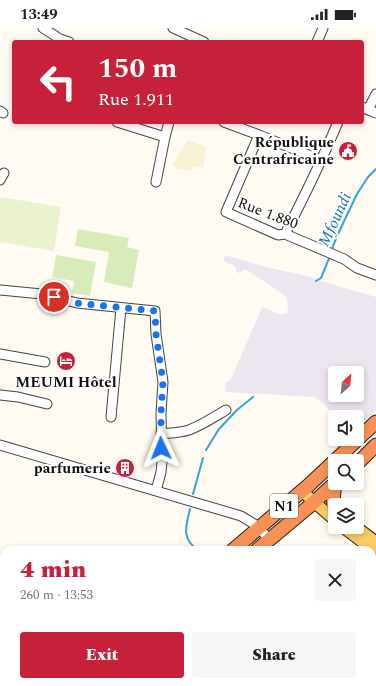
<!DOCTYPE html>
<meta charset="utf-8">
<style>
body{margin:0;font-family:Spectral,serif;background:#f6f6f6;color:#222;height:100vh;display:flex;flex-direction:column;font-size:15px;white-space:nowrap}
*{box-sizing:border-box;margin:0}
p{font-size:13px;color:#767676}
.icon{flex:none;width:22px;height:22px;fill:none;stroke:currentColor;stroke-width:2;stroke-linecap:round;stroke-linejoin:round}
.map{position:relative;flex:1;overflow:hidden}
.sheet{position:absolute;left:0px;top:518px;width:376px;height:140px;display:flex;flex-direction:column;background:#fff;border-radius:12px 12px 0 0;box-shadow:0 2px 6px #0003}
.sheet>*{flex:none}
.banner{position:absolute;left:12px;top:12px;width:352px;height:84px;border-radius:4px;box-shadow:0 2px 6px #0003;background:#c62139;color:#fff;overflow:hidden}
.needle{width:26px;rotate:27deg}
.fabs{position:absolute;left:328px;top:338px;display:grid;gap:8px}
.fabs a{display:grid;place-items:center;width:36px;height:36px;border-radius:4px;background:#fff;box-shadow:0 2px 6px #0003;font-size:20px}
.pin{position:absolute;display:grid;place-items:center;width:34px;height:34px;color:#fff;margin:-17px;border:2px solid #fff;border-radius:50%;box-shadow:0 1px 4px #0007}
.me{position:absolute;width:44px;margin:-22px;rotate:358deg;stroke-linejoin:round;filter:drop-shadow(0 0 3px #0008)}
.turn{display:flex;align-items:center;gap:14px;height:84px;padding:0 20px;font-size:18px}
.turn .icon{width:52px;height:52px;stroke-width:2.5}
.turn b{display:block;font-size:28px;line-height:34px}
.round{display:grid;place-items:center;flex:none;width:42px;height:42px;border-radius:4px;background:#f6f6f6}
.head{display:flex;align-items:center;justify-content:space-between;height:68px;padding:0 20px}
h1{font-size:24px;font-weight:800;line-height:30px;color:#c62139}
.cta{display:flex;gap:8px;margin-top:auto;padding:8px 20px}
.cta a{flex:1;height:46px;border-radius:4px;background:#c62139;color:#fff;font-size:16px;font-weight:800;line-height:46px;text-align:center}
.cta a+a{background:#f6f6f6;color:#222}
.status{display:flex;justify-content:space-between;align-items:center;height:28px;padding:0 20px;background:#fff;direction:ltr}
.status svg{height:11px;fill:currentColor}
.map>svg:first-child{display:block}
</style>
<div class="status"><b>13:49</b><svg viewBox="0 0 49 12"><path d="M0 12V9h3v3zM5 12V6h3v6zM10 12V3h3v9zM15 12V0h3v12zM26 1h20v11H26zM47 4h2v5h-2z"/></svg></div>
<div class="map">
<svg width="376" height="658" viewBox="0 0 376 658">
<rect width="100%" height="100%" fill="#fffbf2"/>
<path fill="#ece4ee" fill-rule="evenodd" d="M 225,227 L 266,239 L 303,247 L 334,257 L 376,269 L 376,382 L 365,394 L 353,384 L 347,389 L 340,389 L 336,385 L 333,386 L 323,375 L 315,369 L 225,364 L 226,354 L 229,353 L 231,351 L 262,279 L 281,287 L 287,285 L 288,280 L 287,271 L 283,266 L 247,242 L 243,242 L 240,245 L 236,244 L 236,240 L 233,237 L 223,233 ZM 335,345 L 357,345 L 357,367 L 335,367 Z"/>
<path fill="#f7f0d1" d="M 188,112 L 207,119 L 203,140 L 194,138 L 192,143 L 176,140 L 172,138 Z"/>
<path fill="#d8ecba" d="M 78,201 L 129,210 L 127,219 L 139,222 L 132,260 L 104,254 L 109,224 L 75,218 Z
M 56,227 L 96,234 L 90,268 L 72,265 L 74,253 L 52,249 Z
M 299,474 L 301,475 L 300,477 L 274,499 L 271,496 Z
M 207,654 L 333,654 L 336,658 L 206,658 Z"/>
<path fill="#e9f2cc" d="M 0,169 L 61,179 L 54,223 L 0,214 Z"/>
<g fill="none" stroke-linecap="round" stroke-linejoin="round">
<path stroke="#39a4d3" stroke-width="2" d="M 331,223 L 338,206 L 357,166 L 368,149 L 376,141
M 316,253 L 321,250 L 330,228
M 206,422 L 219,401 L 237,382 L 253,369
M 193,466 L 203,430
M 190,481 C 186,498 181,511 198,522
M 324,654 L 327,658"/>
<defs>
<path id="minor" d="M 43,0 L 60,11 L 69,14
M 173,0 L 204,14
M 317,14 L 323,0
M 362,79 L 376,85
M 368,82 L 376,66
M 0,83 L 3,85
M 117,94 L 165,109 L 169,94
M 224,94 L 259,107 L 321,132
M 259,107 L 226,184 L 278,207 L 285,206 L 344,231 L 357,240 L 376,247
M 0,152 L 4,145
M 156,154 L 165,109
M 285,206 C 304,169 322,132 338,94
M 0,262 L 42,266 L 77,275 L 155,283 L 156,306 L 163,354 L 161,385 L 162,434 L 161,444 L 156,463
M 0,326 L 45,334
M 0,367 L 18,369 L 47,376
M 111,389 L 121,280
M 161,406 C 170,405 180,405 189,402 C 202,397 214,389 226,382
M 0,417 L 241,488 L 259,499 L 269,512"/>
<path id="major" d="M 302,463 L 314,474 L 335,492
M 343,499 L 376,524
M 356,499 L 376,514"/>
<path id="highway" d="M 357,436 L 376,417
M 334,481 L 333,472 L 335,455
M 233,522 L 309,457 L 376,394
M 257,522 L 312,476 L 335,455
M 79,658 L 84,654
M 103,658 L 108,654"/>
</defs>
<use href="#minor" stroke="#434343" stroke-width="11"/>
<use href="#major" stroke="#212121" stroke-width="13"/>
<use href="#highway" stroke="#212121" stroke-width="15"/>
<use href="#minor" stroke="#fff" stroke-width="9"/>
<use href="#major" stroke="#fdca64" stroke-width="11"/>
<use href="#highway" stroke="#f99156" stroke-width="13"/>
</g>
<g fill="none" stroke-linecap="round" stroke-linejoin="round">
<path stroke="#1a73e8" stroke-width="7" stroke-dasharray="0 12.6" d="M 54,269 L 77,275 L 155,283 L 156,306 L 163,354 L 161,385 L 161,420"/>
</g>
<defs>
<symbol id="civic-disc" viewBox="-11 -11 22 22"><circle r="9.5" fill="#c62139" stroke="#fff"/><path d="M-.6-6.5H3V-4.5H.6V-3L4-1V1h2V6H-6V1h2V-1L-.6-3ZM-1.2 2.5V6h2.4V2.5Z" fill="#fff"/></symbol>
<symbol id="hotel-disc" viewBox="-11 -11 22 22"><circle r="9.5" fill="#c62139" stroke="#fff"/><path d="M-6-4.5h1.5V1H6V5H4.5V3h-9V5H-6ZM-4 0a1.8 1.8 0 1 1 3.6 0ZM.5 0V-2.5h3Q6-2.5 6 0Z" fill="#fff"/></symbol>
<symbol id="building-disc" viewBox="-11 -11 22 22"><circle r="9.5" fill="#c62139" stroke="#fff"/><path d="M-4-6H4V6H1V3H-1V6H-4ZM-2.5-4.3h1.7v1.8h-1.7ZM.8-4.3h1.7v1.8H.8ZM-2.5-1h1.7V.8h-1.7ZM.8-1h1.7V.8H.8Z" fill="#fff"/></symbol>
</defs>
<g fill-rule="evenodd">
<use href="#civic-disc" x="337" y="112" width="22" height="22"/>
<use href="#hotel-disc" x="55" y="322" width="22" height="22"/>
<use href="#building-disc" x="114" y="429" width="22" height="22"/>
</g>
<g text-anchor="middle" stroke-width="4" stroke-linejoin="round" paint-order="stroke">
<rect fill="#fff" stroke="#585858" stroke-width="1" x="270" y="466" width="28" height="24" rx="3"/>
<g font-size="14" font-weight="bold" fill="#101010">
<text x="284" y="483">N1</text>
</g>
<g font-size="15" font-weight="bold" fill="#101010" stroke="#fff" text-anchor="end">
<text x="334" y="119">République<tspan x="334" dy="17">Centrafricaine</tspan></text>
<text x="66" y="359" text-anchor="middle">MEUMI Hôtel</text>
<text x="111" y="445">parfumerie</text>
</g>
<g font-size="15" fill="#101010" stroke="#fff">
<text transform="translate(268 185) rotate(21)" y="5">Rue 1.880</text>
</g>
<g font-size="16" font-style="italic" fill="#1375a8" stroke="#fff">
<text transform="translate(334 191) rotate(-65)" y="6">Mfoundi</text>
</g>
</g>
</svg>
<div class="fabs">
<a><svg class="needle" viewBox="-14 -14 28 28"><path d="M0-13l5 13h-10z" fill="#e53935"/><path d="M0 13l5-13h-10z" fill="#767676"/></svg></a>
<a><svg class="icon" aria-label="sound" viewBox="0 0 24 24"><path d="M4 9h4l5-4v14l-5-4H4zM17 9q2 3 0 6"/></svg></a>
<a><svg class="icon" aria-label="search" viewBox="0 0 24 24"><circle cx="10" cy="10" r="6"/><path d="M15 15l6 6"/></svg></a>
<a><svg class="icon" aria-label="layers" viewBox="0 0 24 24"><path d="M12 4l9 5-9 5-9-5zM3 14l9 5 9-5"/></svg></a>
</div>
<div class="pin" style="left:54px;top:269px;background:#d93025"><svg class="icon" aria-label="arrive" viewBox="0 0 24 24"><path d="M6 21V4h12l-3 4 3 4H6"/></svg></div>
<svg class="me" style="left:161px;top:420px" viewBox="-20 -20 40 40"><path d="M0-17L14 15 0 8-14 15z" fill="#1a73e8" stroke="#fff" stroke-width="4"/></svg>
<div class="banner">
<div class="turn"><svg class="icon" aria-label="left" viewBox="0 0 24 24"><path d="M17 20v-9H6M10 6l-5 5 5 5"/></svg><div><b>150 m</b>Rue 1.911</div></div>
</div>
<section class="sheet">
<div class="head"><div><h1>4 min</h1><p>260 m · 13:53</p></div><a class="round"><svg class="icon" aria-label="close" viewBox="0 0 24 24"><path d="M6 6l12 12M18 6L6 18"/></svg></a></div>
<div class="cta"><a>Exit</a><a>Share</a></div>
</section>
</div>
